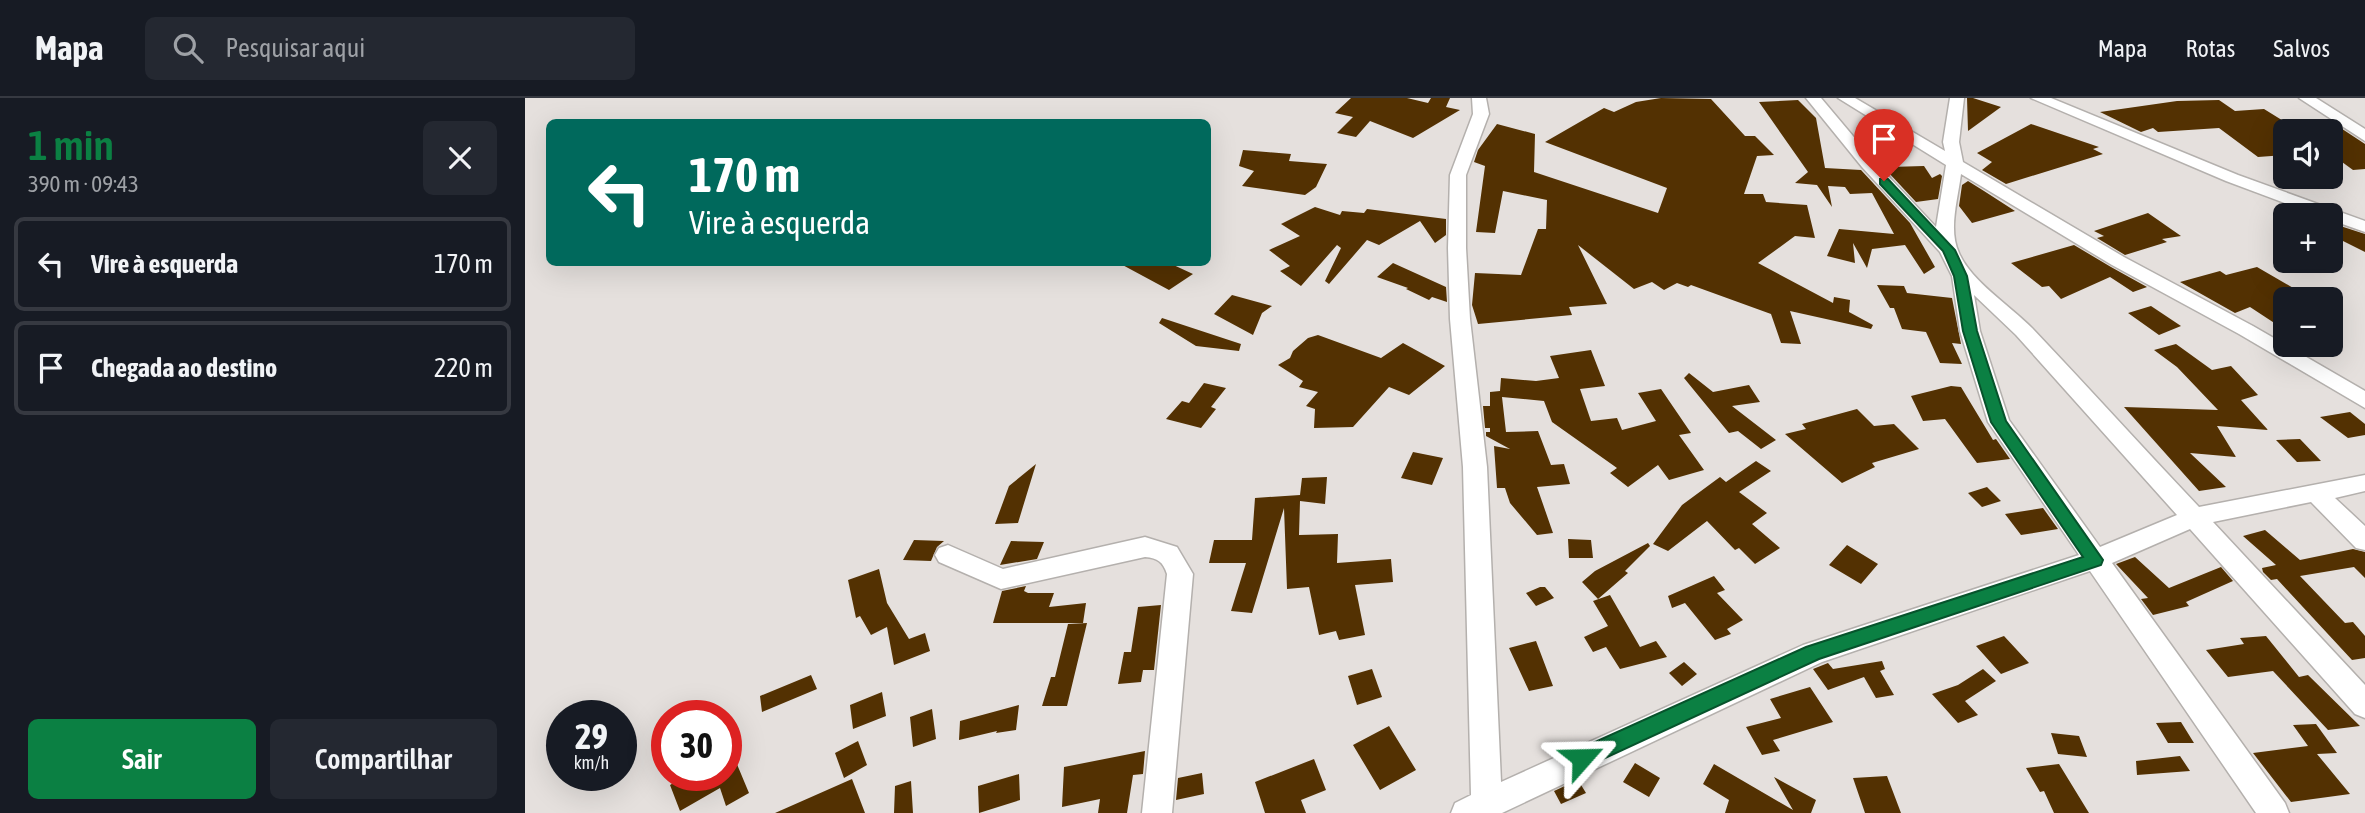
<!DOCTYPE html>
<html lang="pt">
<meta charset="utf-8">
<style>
body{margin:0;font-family:"Asap Condensed",sans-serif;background:#242831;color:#f1f3f6;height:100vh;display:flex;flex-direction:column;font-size:26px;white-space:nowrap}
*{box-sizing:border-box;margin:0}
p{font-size:23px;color:#9ea1a6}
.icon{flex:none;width:38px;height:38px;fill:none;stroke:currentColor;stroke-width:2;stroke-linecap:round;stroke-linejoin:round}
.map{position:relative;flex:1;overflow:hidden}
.drawer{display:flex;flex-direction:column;background:#171b24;width:525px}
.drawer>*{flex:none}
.top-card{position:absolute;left:21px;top:21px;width:665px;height:147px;border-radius:10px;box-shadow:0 7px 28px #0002;background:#00695c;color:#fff;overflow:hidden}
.fabs{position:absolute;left:1748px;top:21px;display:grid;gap:14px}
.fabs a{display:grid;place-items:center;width:70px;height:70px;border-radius:10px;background:#171b24;box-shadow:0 7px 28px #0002;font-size:35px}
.speed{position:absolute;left:21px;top:602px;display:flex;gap:14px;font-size:35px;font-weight:700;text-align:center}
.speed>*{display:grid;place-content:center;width:91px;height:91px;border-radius:50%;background:#171b24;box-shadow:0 7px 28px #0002;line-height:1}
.speed small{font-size:18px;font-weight:400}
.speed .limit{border:10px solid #d22;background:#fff;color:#111}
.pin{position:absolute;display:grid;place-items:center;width:60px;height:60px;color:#fff;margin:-72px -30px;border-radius:50% 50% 50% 0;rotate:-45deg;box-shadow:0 0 7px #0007}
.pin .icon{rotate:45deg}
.me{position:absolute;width:77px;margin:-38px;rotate:65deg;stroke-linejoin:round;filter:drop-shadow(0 0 5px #0008)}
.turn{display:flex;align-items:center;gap:24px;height:147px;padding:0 28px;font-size:32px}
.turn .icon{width:91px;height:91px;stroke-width:2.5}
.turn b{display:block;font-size:49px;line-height:60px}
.round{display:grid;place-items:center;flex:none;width:74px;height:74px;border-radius:10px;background:#242831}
.head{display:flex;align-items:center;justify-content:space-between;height:119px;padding:0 28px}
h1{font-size:42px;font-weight:600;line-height:52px;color:#0b8043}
.action{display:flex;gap:14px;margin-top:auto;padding:14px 28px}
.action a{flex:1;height:80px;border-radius:10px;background:#0b8043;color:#fff;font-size:28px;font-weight:600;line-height:80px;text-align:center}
.action a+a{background:#242831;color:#f1f3f6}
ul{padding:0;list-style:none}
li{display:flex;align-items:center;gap:21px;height:94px;margin:0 14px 10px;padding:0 14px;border:4px solid #363941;border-radius:10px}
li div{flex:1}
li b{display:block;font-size:26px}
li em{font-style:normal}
header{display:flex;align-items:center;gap:42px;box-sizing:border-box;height:98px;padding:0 35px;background:#171b24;border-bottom:2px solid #363941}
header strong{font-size:33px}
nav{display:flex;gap:38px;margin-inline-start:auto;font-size:24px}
.search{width:490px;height:63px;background:#242831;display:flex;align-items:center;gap:18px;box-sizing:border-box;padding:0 24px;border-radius:10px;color:#9ea1a6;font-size:26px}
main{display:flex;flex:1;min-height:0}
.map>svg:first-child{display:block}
</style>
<header>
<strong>Mapa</strong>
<div class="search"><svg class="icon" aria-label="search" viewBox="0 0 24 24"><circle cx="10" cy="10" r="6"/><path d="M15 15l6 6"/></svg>Pesquisar aqui</div>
<nav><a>Mapa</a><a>Rotas</a><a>Salvos</a></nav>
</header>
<main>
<section class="drawer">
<div class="head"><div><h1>1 min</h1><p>390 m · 09:43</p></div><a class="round"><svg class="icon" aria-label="close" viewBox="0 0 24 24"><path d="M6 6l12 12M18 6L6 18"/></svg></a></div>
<ul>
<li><svg class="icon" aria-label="left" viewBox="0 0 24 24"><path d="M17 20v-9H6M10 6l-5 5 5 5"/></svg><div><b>Vire à esquerda</b></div><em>170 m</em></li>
<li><svg class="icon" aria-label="arrive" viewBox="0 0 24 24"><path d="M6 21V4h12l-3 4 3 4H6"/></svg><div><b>Chegada ao destino</b></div><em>220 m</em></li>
</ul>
<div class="action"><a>Sair</a><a>Compartilhar</a></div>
</section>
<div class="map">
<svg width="1840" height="715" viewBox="0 0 1840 715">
<rect width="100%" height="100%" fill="#e5e0dd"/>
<path fill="#533102" d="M 826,0 L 882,0 L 903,5 L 906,0 L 925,0 L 921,9 L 935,12 L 888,40 L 845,23 L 831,39 L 812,35 L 828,19 L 810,15 Z
M 1136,0 L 1186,1 L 1220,38 L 1230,38 L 1249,57 L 1232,58 L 1219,96 L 1238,96 L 1241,104 L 1282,107 L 1290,140 L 1270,138 L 1233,165 L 1308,205 L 1309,199 L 1325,202 L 1324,214 L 1348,227 L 1346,231 L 1265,213 L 1276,246 L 1256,245 L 1246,216 L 1166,187 L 1163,189 L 1152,185 L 1139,192 L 1127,184 L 1109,191 L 1053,147 L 1082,206 L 1044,209 L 1047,217 L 953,226 L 947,207 L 950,175 L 996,177 L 1013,131 L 1021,131 L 1022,102 L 978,93 L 970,135 L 951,134 L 960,68 L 949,64 L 953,52 L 972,26 L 1010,36 L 1009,74 L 1133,115 L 1142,90 L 1020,44 L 1079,10 L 1089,14 L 1111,4 Z
M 1442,0 L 1448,0 L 1476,9 L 1443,33 Z
M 1273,2 L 1291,20 L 1300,70 L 1336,72 L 1385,125 L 1410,169 L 1399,176 L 1380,147 L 1347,151 L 1342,170 L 1328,145 L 1330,165 L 1302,158 L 1314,131 L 1369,136 L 1347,95 L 1325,96 L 1320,89 L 1303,88 L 1307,109 L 1292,87 L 1270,85 L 1283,74 L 1234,4 Z
M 1694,2 L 1710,13 L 1739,11 L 1760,24 L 1760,57 L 1733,59 L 1694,30 L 1633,34 L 1628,30 L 1616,34 L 1575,14 L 1652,3 Z
M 1802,21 L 1840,46 L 1840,71 L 1828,72 L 1806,56 L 1806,33 L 1774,33 L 1758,23 Z
M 1506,26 L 1574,49 L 1568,51 L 1578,56 L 1481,86 L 1457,72 L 1467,64 L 1452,55 Z
M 718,52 L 766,56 L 764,63 L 802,66 L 791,89 L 780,97 L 717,88 L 729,73 L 714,68 Z
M 1399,68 L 1407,80 L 1415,76 L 1417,78 L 1413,101 L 1391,104 L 1363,74 L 1369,74 L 1364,69 Z
M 1443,83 L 1459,93 L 1490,113 L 1447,125 L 1434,108 L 1437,87 Z
M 790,109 L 815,117 L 817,113 L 839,115 L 842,111 L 921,121 L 921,137 L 910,145 L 895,123 L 854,147 L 842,142 L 804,186 L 800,183 L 816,150 L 812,147 L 776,188 L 755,173 L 765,168 L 744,152 L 775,138 L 756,126 Z
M 1623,115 L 1656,138 L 1637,141 L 1642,144 L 1600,157 L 1572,140 L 1579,138 L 1569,133 Z
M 1806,125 L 1840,136 L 1840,154 L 1806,137 Z
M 1549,147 L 1586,169 L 1622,189 L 1608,194 L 1585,179 L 1536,201 L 1524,188 L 1517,189 L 1486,165 Z
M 592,164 L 642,164 L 668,176 L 644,192 Z
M 868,165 L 921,189 L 922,204 L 907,199 L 904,202 L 881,191 L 883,190 L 852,179 Z
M 1732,169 L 1787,201 L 1760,201 L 1760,232 L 1725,209 L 1710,215 L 1655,184 L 1695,173 L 1701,177 Z
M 1352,187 L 1379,188 L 1382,195 L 1427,200 L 1436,246 L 1427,245 L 1437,266 L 1415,265 L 1401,234 L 1377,231 L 1369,210 L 1365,210 Z
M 707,197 L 747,208 L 737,215 L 728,237 L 689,216 Z
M 1626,208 L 1656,228 L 1634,237 L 1603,215 Z
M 637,220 L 716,246 L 714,253 L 671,248 L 634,225 Z
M 793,237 L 856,260 L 878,245 L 920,268 L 884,297 L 864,289 L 828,329 L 789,330 L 790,311 L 781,308 L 793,294 L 774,289 L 778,283 L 753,267 L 765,260 L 768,253 L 783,240 Z
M 1651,246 L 1687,272 L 1706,268 L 1733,297 L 1716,302 L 1743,332 L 1692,328 L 1711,359 L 1665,355 L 1701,389 L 1674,393 L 1599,309 L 1693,312 L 1652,269 L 1629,252 Z
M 1066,252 L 1080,288 L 1055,291 L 1066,323 L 1092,320 L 1097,332 L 1131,323 L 1113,295 L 1136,291 L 1166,335 L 1154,337 L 1179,372 L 1144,382 L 1133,367 L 1103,389 L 1085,375 L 1092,370 L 1027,324 L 1019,303 L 977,299 L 981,334 L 1013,333 L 1026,367 L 1039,366 L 1045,386 L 1012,389 L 1028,435 L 1012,437 L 985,405 L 980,390 L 972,390 L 969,348 L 985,351 L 961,338 L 961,334 L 965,334 L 965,330 L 960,330 L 958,308 L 965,308 L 965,294 L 975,293 L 976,280 L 1011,283 L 1034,280 L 1025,258 Z
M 1164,275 L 1188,294 L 1224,287 L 1235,304 L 1207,308 L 1251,342 L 1236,351 L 1213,333 L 1204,335 L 1159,280 Z
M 679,285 L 701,290 L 686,309 L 691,311 L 676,330 L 641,321 L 657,303 L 664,305 Z
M 1426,288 L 1436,289 L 1468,342 L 1471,341 L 1485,361 L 1452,365 L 1420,321 L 1398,323 L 1386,298 Z
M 1332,311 L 1349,328 L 1369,326 L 1394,351 L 1347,365 L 1350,369 L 1317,385 L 1260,336 L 1281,331 L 1277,326 Z
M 1825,314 L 1840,326 L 1840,337 L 1823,340 L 1795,319 Z
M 1775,341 L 1796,363 L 1772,364 L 1751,342 Z
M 888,354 L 918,360 L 907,387 L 876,380 Z
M 1231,363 L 1246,373 L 1214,394 L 1242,415 L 1227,426 L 1255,450 L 1230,466 L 1214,450 L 1210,452 L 1182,423 L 1143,453 L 1128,446 L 1157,407 L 1195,379 L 1201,384 Z
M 511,366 L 493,425 L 470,426 L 484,388 Z
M 802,379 L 800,406 L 775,403 L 774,437 L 813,436 L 812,465 L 866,461 L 868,484 L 830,487 L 840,537 L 814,542 L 811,533 L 794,537 L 784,489 L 762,491 L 759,410 L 727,515 L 706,513 L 721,465 L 684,465 L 689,442 L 727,442 L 730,400 L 775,397 L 777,380 Z
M 1462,389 L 1476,403 L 1457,409 L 1443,395 Z
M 1518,410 L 1533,431 L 1496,437 L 1480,416 Z
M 1740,432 L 1775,462 L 1828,451 L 1840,454 L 1840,480 L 1829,469 L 1775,478 L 1820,525 L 1828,524 L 1840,538 L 1840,560 L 1827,562 L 1752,481 L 1746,482 L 1738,474 L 1737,470 L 1751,467 L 1718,438 Z
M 1043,441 L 1066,442 L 1068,460 L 1044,460 Z
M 389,442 L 419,443 L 412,449 L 406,463 L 378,462 Z
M 486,443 L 519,444 L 512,461 L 475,467 Z
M 1123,445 L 1125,448 L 1100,473 L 1103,475 L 1073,501 L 1057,484 L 1070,473 Z
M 1322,447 L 1353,466 L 1336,486 L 1304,467 Z
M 1610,459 L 1644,490 L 1696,469 L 1708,483 L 1661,504 L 1664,508 L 1628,517 L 1616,501 L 1623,500 L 1591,466 Z
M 354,471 L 362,505 L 384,541 L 400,535 L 405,553 L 369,567 L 362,529 L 346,537 L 335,518 L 331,520 L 323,482 Z
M 1189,478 L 1200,492 L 1192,495 L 1218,522 L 1202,531 L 1206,536 L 1190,542 L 1160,505 L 1147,510 L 1143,498 Z
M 501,488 L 499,493 L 503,495 L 529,495 L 524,509 L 561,505 L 558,525 L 468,525 L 477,493 Z
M 1015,489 L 1020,489 L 1029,500 L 1011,508 L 1001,495 Z
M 1085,497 L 1115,549 L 1131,543 L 1142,559 L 1095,571 L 1081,549 L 1068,554 L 1059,539 L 1083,528 L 1068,503 Z
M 636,507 L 629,572 L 618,572 L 616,584 L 593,586 L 599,554 L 606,554 L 613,509 Z
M 562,525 L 542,608 L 517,608 L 526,579 L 530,579 L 543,526 Z
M 1479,538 L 1504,565 L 1476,576 L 1451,548 Z
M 1741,538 L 1774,579 L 1783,577 L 1835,628 L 1803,632 L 1748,573 L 1703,579 L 1681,552 L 1719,546 L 1715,540 Z
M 1011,543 L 1028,588 L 1004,593 L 984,550 Z
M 1357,563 L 1360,571 L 1355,573 L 1369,597 L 1351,600 L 1339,579 L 1303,592 L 1288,571 L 1303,565 L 1308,571 Z
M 1159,564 L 1172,576 L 1157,588 L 1144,575 Z
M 847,571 L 857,599 L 832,607 L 823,578 Z
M 1458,571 L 1471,583 L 1440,603 L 1453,617 L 1433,625 L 1407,596 L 1433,587 Z
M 286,577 L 292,591 L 237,614 L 235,598 Z
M 1285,589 L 1308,624 L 1248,642 L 1255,653 L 1237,657 L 1221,629 L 1256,620 L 1245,601 Z
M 357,594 L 361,618 L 328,631 L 325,607 Z
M 494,607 L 491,632 L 471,635 L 472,633 L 434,642 L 435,623 Z
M 407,611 L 411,641 L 388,649 L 385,619 Z
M 1656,624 L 1669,645 L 1643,645 L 1631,625 Z
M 1791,626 L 1812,655 L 1792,656 L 1825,696 L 1766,704 L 1728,655 L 1783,648 L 1768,627 Z
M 864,628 L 891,672 L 855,692 L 828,647 Z
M 1526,635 L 1554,638 L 1562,659 L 1533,656 Z
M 201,640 L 224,695 L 201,708 L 195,690 L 155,713 L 145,687 L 162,677 L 201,677 Z
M 333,643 L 342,667 L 319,680 L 310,655 Z
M 620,653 L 618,676 L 608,677 L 602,715 L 573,715 L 575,701 L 537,709 L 539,669 Z
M 1655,658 L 1665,673 L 1612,677 L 1611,663 Z
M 789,661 L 801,692 L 776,702 L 781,715 L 740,715 L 730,684 Z
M 1110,665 L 1135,680 L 1124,699 L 1098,684 Z
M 1189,666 L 1268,712 L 1249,679 L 1291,702 L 1286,715 L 1200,715 L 1204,702 L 1178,686 Z
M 1534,666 L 1564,715 L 1529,715 L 1519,693 L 1515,694 L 1501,670 Z
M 677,675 L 679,696 L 651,702 L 653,680 Z
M 494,676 L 495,702 L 454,715 L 453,688 Z
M 1362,678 L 1376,715 L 1340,715 L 1328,680 Z
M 327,681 L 340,715 L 250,715 Z
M 1053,682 L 1061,695 L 1036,706 L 1029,693 Z
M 386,683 L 388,715 L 369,715 L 370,688 Z"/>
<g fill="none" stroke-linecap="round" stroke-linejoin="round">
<defs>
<path id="minor" d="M 947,0 L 961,0 L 964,16 L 941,77 L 941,150 L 945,221 L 962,369 L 976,684 L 1278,547 L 1554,457 L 1463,324 L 1435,233 L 1427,178 L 1415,154 L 1337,69 L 1281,0 L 1296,0 L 1349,63 L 1411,129 L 1421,67 L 1313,0 L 1330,0 L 1420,53 L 1418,44 L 1425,0 L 1439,0 L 1434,44 L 1438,64 L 1599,159 L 1728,228 L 1840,293 L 1840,310 L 1714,236 L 1587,167 L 1436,76 C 1433,101 1423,132 1434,155 C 1446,183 1484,207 1507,230 C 1563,289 1618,350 1674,409 L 1840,377 L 1840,393 L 1810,400 L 1840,428 L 1840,452 L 1831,450 L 1786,404 L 1688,424 L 1840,587 L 1840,620 L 1830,616 L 1665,431 L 1587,465 L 1760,705 L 1764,715 L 1731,715 L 1565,473 L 1297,564 L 977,715 L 926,715 L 930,705 L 946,697 L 938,369 L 925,221 L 923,150 L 925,77 L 948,16 ZM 1449,197 L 1491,237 L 1652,417 L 1575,449 L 1484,322 L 1455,233 Z
M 1506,0 L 1526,0 L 1713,77 L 1840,123 L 1840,134 L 1806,122 L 1806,117 L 1792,117 L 1701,83 Z
M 1774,0 L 1791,0 L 1840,31 L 1840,43 Z
M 620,439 L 652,449 L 668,476 L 647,715 L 617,715 L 642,476 C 638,464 633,460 620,459 L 476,491 L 414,464 L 410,457 L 414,450 L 423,447 L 478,471 Z"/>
</defs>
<use href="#minor" stroke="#b4b0ad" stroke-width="3"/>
<use href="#minor" fill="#fff" fill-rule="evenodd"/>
</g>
<path fill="#0b8043" stroke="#07532c" stroke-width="2" d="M 1355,81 L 1363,81 L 1430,152 L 1442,178 L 1452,233 L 1481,323 L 1578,462 L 1576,467 L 1294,561 L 1065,667 L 1057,669 L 1050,667 L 1047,660 L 1050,653 L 1281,549 L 1558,459 L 1466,324 L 1438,233 L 1429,178 L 1418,153 L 1355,86 Z"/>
</svg>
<div class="fabs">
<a><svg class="icon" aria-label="sound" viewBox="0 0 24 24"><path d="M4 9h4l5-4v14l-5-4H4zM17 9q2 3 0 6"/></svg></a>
<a>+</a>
<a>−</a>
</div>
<div class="speed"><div>29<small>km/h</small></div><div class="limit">30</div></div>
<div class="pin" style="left:1359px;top:83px;background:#d93025"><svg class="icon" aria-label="arrive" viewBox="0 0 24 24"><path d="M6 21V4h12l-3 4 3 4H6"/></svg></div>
<svg class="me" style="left:1057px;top:660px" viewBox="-20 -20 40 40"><path d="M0-17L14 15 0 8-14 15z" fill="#0b8043" stroke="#fff" stroke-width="4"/></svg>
<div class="top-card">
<div class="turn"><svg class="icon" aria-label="left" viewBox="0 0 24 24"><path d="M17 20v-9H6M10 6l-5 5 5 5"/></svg><div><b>170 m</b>Vire à esquerda</div></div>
</div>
</div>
</main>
